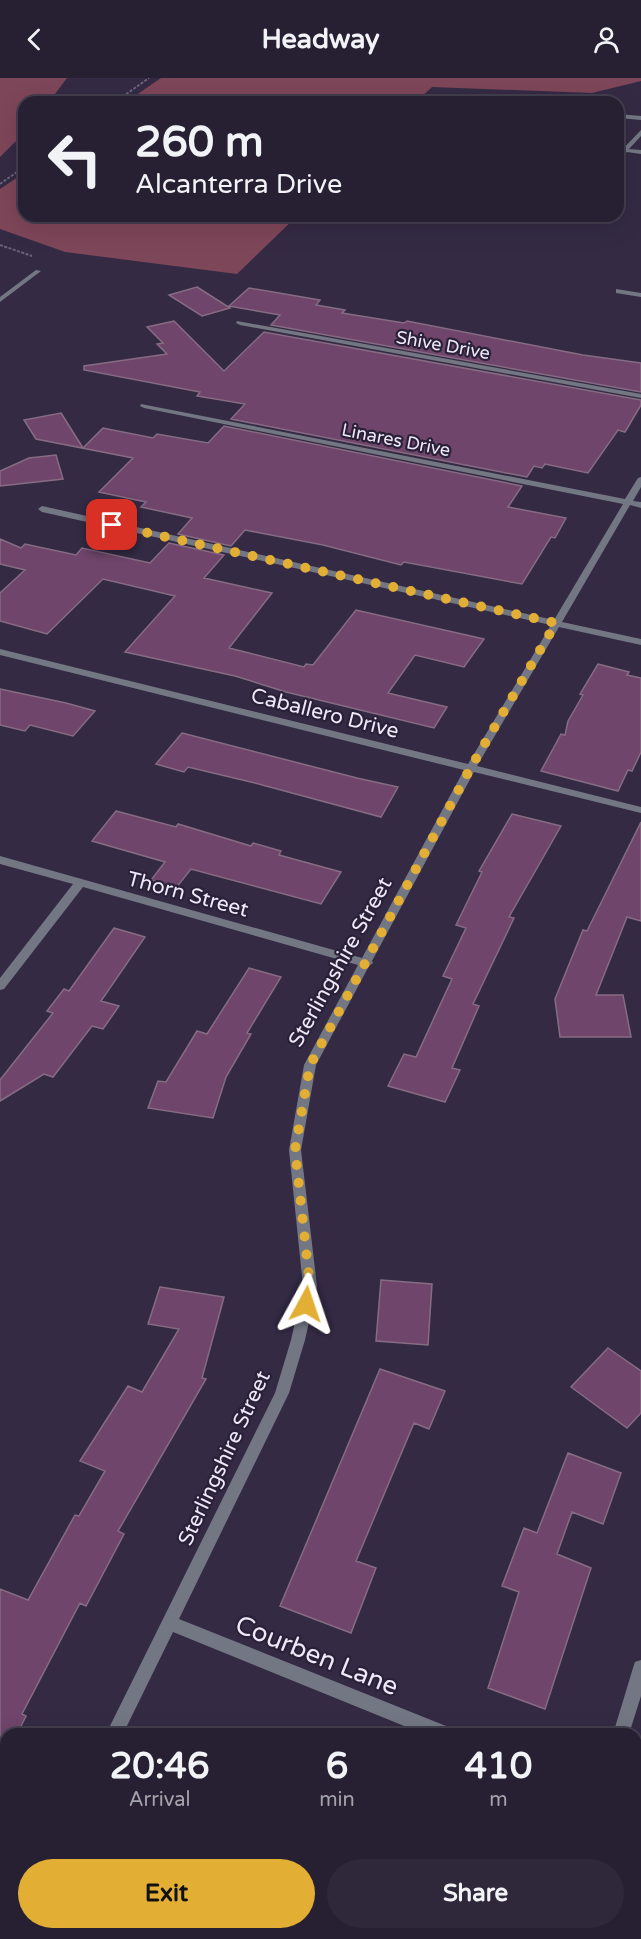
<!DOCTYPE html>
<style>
body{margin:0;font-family:"Varela Round",sans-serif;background:#2f283b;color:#f1f3f6;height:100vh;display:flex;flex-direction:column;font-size:22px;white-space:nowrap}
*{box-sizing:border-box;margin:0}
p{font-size:20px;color:#a4a3ac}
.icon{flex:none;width:33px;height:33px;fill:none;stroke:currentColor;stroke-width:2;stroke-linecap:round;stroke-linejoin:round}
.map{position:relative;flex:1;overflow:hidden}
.side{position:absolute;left:0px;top:1650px;width:642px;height:212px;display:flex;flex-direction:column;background:#272033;border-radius:18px 18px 0 0;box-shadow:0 6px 24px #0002,0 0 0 2px #433e4e}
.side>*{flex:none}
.banner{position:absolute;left:18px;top:18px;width:606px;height:126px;border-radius:18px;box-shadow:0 6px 24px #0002,0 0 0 2px #433e4e;background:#272033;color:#f1f3f6;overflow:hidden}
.pin{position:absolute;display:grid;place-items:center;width:51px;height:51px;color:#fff;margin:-26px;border-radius:12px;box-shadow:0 3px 9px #0006}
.me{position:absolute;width:66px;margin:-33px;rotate:5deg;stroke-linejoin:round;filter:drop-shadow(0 0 4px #0008)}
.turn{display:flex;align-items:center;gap:21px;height:126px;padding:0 18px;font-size:27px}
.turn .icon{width:78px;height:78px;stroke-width:2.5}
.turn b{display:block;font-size:42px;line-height:51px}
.eta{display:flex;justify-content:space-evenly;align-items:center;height:102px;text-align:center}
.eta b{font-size:36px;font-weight:700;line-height:42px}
.cta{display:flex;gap:12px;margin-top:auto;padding:12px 18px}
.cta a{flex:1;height:69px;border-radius:36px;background:#e2af34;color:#111;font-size:24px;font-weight:700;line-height:69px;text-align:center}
.cta a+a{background:#2f283b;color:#f1f3f6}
header{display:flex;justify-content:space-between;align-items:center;height:78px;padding:0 18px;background:#272033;font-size:27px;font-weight:700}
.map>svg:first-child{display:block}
</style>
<header><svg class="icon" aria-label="back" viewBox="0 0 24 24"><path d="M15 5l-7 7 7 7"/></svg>Headway<svg class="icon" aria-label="person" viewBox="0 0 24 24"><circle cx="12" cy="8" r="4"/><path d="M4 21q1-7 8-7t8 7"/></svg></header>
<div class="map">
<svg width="641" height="1861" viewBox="0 0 641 1861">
<rect width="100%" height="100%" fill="#342a44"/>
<path fill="#7e4659" d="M 0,0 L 67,0 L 49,24 L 24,24 L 24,55 L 0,79 Z
M 161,0 L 641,0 L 641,3 L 592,15 L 432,9 L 416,24 L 126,24 Z
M 24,95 L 24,138 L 297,138 L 237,196 L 65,174 L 0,151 L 0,111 Z"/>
<path fill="#6f456b" stroke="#866c83" stroke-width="1.5" d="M 197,209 L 230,230 L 202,238 L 169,217 Z
M 249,210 L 320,222 L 316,227 L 345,232 L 342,235 L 404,245 L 407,243 L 583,277 L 641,285 L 641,314 L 271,247 L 280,237 L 229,228 Z
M 174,243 L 224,293 L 264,254 L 641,322 L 641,327 L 625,354 L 618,352 L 588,395 L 545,386 L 542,390 L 534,388 L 527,399 L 231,341 L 245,326 L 197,318 L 200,314 L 84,292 L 84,288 L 167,276 L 157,266 L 163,265 L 147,249 Z
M 61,335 L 83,370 L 103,350 L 153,360 L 157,356 L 208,365 L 224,348 L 522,408 L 508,429 L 566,440 L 555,460 L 551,459 L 522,506 L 404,484 L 401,487 L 323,467 L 245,452 L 231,468 L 178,456 L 192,440 L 141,429 L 146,424 L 99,414 L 133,380 L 36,361 L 24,342 Z
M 56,377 L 63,401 L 0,408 L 0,393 L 29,380 Z
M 0,461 L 21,470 L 25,466 L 76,477 L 82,470 L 150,485 L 169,465 L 224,477 L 204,500 L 272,515 L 229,570 L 304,589 L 306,586 L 313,587 L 356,532 L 484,561 L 464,589 L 415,577 L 388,615 L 447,629 L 434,650 L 286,614 L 235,598 L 125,574 L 175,518 L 103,501 L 47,556 L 0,543 L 0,515 L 25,492 L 0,486 Z
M 598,586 L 629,594 L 627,597 L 641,600 L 641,674 L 632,693 L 628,692 L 618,713 L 541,693 L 561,656 L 565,657 L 568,643 L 583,617 L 580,616 Z
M 0,611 L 66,625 L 95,633 L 73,658 L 30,647 L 25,653 L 0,647 Z
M 182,655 L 357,700 L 398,709 L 381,739 L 255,705 L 188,689 L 184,694 L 156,686 Z
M 116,733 L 176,749 L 178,746 L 251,768 L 253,765 L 281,773 L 279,777 L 341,794 L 321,826 L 191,791 L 176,810 L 151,802 L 165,784 L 92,763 Z
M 512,736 L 561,748 L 509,839 L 514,840 L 473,926 L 479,928 L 452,990 L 460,992 L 445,1024 L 388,1008 L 404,976 L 416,979 L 452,901 L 443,898 L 466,850 L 456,847 L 482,794 L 479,793 Z
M 641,744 L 641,843 L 627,839 L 596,917 L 623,917 L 631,959 L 560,959 L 555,921 L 583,852 L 587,853 Z
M 114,850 L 145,859 L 101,923 L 119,928 L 103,951 L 92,948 L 53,999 L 44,996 L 0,1023 L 0,1002 L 53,935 L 47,933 L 64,911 L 69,913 Z
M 249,890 L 281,899 L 247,955 L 251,956 L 226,999 L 213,1040 L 148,1030 L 158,1003 L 166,1004 L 197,953 L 207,956 Z
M 381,1202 L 432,1206 L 428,1267 L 376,1263 Z
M 160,1209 L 224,1219 L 202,1300 L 206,1301 L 118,1453 L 124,1456 L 86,1528 L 80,1525 L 22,1636 L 26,1638 L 17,1656 L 6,1656 L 6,1676 L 0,1687 L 0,1511 L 28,1522 L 75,1437 L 79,1438 L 105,1393 L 80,1383 L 128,1308 L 142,1314 L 179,1251 L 148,1246 Z
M 608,1270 L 641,1293 L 641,1335 L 627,1350 L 571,1309 Z
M 380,1291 L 445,1313 L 429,1351 L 414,1345 L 356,1483 L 376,1490 L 351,1555 L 280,1528 Z
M 568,1375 L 621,1395 L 603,1446 L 572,1434 L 557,1476 L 591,1490 L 545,1631 L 488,1610 L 519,1514 L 502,1508 L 524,1450 L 537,1455 Z"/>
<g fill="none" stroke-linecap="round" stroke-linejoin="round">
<path stroke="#6c637a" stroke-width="2" stroke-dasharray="3 1.5" stroke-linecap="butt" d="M 115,24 L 149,0
M 0,106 L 24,89
M 0,167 L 32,178"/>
<path fill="#737784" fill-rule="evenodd" d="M 618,36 L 641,38 L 641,42 L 618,40 Z
M 641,52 L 641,58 L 629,71 L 641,72 L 641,76 L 627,74 L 618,82 L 618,76 Z
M 36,192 L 41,193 L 0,224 L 0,219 Z
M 616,211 L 641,215 L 641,219 L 616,215 Z
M 237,243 L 641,316 L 641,320 L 240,247 L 236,245 Z
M 141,326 L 625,421 L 638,400 L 641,399 L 641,409 L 633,423 L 641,424 L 641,430 L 630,427 L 562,544 L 641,561 L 641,567 L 559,549 L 477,688 L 641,729 L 641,735 L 474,694 L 372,883 L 373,885 L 369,888 L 316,987 L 301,1072 L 317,1208 L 305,1262 L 289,1315 L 179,1541 L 451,1650 L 453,1656 L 424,1656 L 173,1554 L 123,1656 L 106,1656 L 275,1315 L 291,1262 L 303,1208 L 289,1072 L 304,987 L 358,887 L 83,809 L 4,911 L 0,912 L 0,900 L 73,806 L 0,786 L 0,778 L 362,880 L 464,692 L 0,577 L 0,571 L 468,686 L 551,547 L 42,434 L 38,431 L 42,428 L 554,542 L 623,426 L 144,330 L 140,328 Z
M 641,1582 L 641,1618 L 629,1656 L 613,1656 L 633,1590 L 635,1584 Z
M 636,1725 L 641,1727 L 641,1745 L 636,1743 Z
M 6,1850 L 6,1856 L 22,1856 L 20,1861 L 1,1861 Z"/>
</g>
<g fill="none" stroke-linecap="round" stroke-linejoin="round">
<path stroke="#e2af34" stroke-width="10" stroke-dasharray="0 18" d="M 112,447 L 556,545 L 471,689 L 310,987 L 295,1072 L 310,1208 L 306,1226"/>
</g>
<g text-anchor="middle" stroke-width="4.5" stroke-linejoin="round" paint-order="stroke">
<g font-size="18" fill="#eee8f9" stroke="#2a2139">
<text transform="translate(443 267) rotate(10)" y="6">Shive Drive</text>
<text transform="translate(396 362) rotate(11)" y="6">Linares Drive</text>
</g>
<g font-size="21" fill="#eee8f9" stroke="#2a2139">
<text transform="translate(325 635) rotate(14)" y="7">Caballero Drive</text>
<text transform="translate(188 816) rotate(15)" y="7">Thorn Street</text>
<text transform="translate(340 884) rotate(-61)" y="7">Sterlingshire Street</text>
<text transform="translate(224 1380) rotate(-65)" y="7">Sterlingshire Street</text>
</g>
<g font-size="26" fill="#eee8f9" stroke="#2a2139">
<text transform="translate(317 1577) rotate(22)" y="9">Courben Lane</text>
</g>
</g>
</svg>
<div class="pin" style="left:112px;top:447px;background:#d93025"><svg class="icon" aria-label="arrive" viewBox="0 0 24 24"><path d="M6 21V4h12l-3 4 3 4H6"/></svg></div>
<svg class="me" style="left:306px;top:1226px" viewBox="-20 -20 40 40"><path d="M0-17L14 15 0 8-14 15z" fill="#e2af34" stroke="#fff" stroke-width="4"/></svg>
<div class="banner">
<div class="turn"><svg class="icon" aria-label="left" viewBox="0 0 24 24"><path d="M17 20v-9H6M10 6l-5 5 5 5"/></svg><div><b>260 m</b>Alcanterra Drive</div></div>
</div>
<section class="side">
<div class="eta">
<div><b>20:46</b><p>Arrival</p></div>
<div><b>6</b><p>min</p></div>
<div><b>410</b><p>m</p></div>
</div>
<div class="cta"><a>Exit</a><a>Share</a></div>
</section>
</div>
